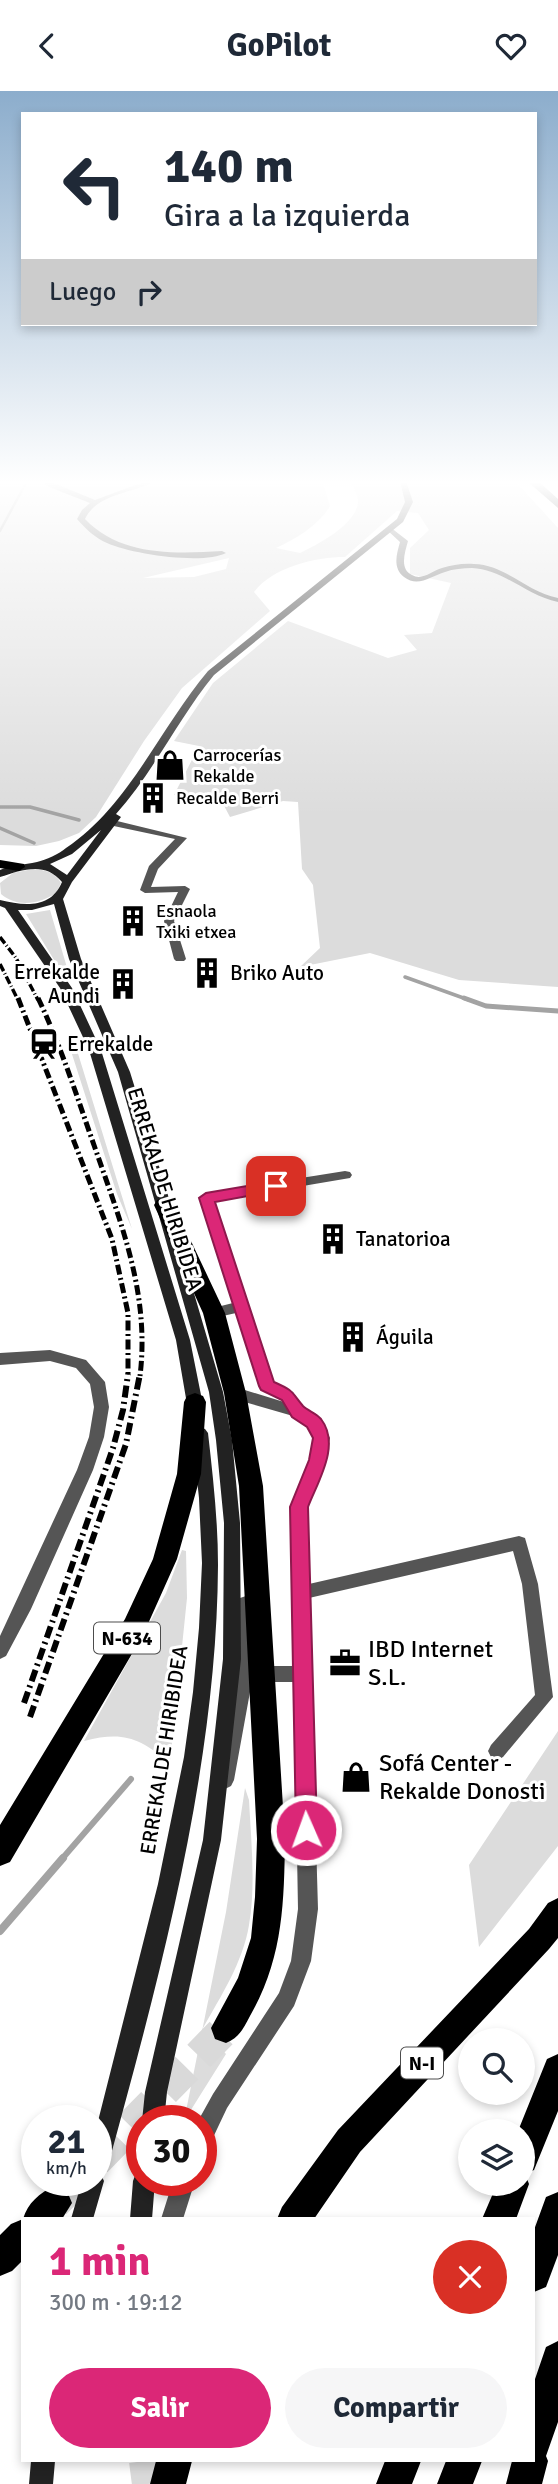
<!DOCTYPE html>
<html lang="es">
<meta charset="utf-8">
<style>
body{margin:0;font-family:Signika,sans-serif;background:#f6f6f7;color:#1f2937;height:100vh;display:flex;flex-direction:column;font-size:26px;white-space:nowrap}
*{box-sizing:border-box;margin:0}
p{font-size:23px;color:#747a83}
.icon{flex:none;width:38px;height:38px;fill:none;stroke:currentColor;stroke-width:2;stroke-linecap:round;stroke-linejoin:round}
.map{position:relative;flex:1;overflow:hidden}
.panel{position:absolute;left:21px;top:2126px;width:514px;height:245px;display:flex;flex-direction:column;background:#fff;border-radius:0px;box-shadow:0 4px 10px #0003}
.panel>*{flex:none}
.guide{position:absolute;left:21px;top:21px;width:516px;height:214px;border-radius:0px;box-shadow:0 4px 10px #0003;background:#fff;color:#1f2937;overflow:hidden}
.buttons{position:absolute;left:458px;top:1937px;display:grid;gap:14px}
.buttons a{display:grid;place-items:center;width:77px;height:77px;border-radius:50%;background:#fff;box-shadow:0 4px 10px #0003;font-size:35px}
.speed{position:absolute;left:21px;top:2014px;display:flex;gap:14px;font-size:35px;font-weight:700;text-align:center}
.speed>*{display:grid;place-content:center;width:91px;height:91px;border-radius:50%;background:#fff;box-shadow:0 4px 10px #0003;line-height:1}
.speed small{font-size:18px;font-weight:400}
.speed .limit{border:10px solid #d22;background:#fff;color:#111}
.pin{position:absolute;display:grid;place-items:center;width:60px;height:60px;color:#fff;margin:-30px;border-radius:14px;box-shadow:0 4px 10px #0006}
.me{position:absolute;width:77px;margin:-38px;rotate:358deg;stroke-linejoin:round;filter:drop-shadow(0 0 5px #0008)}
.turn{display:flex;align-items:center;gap:24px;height:147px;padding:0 28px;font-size:32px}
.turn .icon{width:91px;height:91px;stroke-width:2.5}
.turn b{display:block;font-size:49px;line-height:60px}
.then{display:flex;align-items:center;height:66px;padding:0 28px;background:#0003;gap:14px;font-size:26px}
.round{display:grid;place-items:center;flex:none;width:74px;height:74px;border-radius:37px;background:#f6f6f7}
.summary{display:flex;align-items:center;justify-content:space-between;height:119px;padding:0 28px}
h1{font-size:42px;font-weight:700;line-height:52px;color:#db2777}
.action{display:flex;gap:14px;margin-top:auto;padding:14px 28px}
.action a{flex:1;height:80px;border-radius:42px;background:#db2777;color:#fff;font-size:28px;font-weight:700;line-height:80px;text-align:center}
.action a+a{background:#f6f6f7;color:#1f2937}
header{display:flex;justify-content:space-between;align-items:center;height:91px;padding:0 28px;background:#fff;font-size:32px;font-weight:700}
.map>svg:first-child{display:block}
</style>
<header><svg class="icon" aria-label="back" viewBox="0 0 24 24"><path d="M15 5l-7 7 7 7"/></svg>GoPilot<svg class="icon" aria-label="heart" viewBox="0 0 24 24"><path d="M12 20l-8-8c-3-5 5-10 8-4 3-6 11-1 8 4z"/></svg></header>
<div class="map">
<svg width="558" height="2393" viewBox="0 0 558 2393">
<rect width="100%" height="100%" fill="#fff"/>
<path fill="#dcdcdc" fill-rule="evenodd" d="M 0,390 L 345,390 L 323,391 L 330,415 C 319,434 296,448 276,457 L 300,462 C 317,454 357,433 358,411 C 358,405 353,396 351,390 L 515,390 L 558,437 L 558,896 L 459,889 L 370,862 L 300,876 L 320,857 L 313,794 L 302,778 L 298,711 L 283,710 L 230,726 L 220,707 L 174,704 L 199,655 L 174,650 L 213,592 L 288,530 L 388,567 L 417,559 L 404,544 L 432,542 L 451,492 L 410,483 L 410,457 L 429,439 L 418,422 L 397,420 L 345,466 C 315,466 273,476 254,501 L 270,520 L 182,597 L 144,650 L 96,726 L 79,742 L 59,750 L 36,755 L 0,754 ZM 229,467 L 226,478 L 194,486 L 143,487 Z
M 33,778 C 45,779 55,781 61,792 L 56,802 C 40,813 17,817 1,803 L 0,792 L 13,782 Z
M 50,819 L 68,880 L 59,877 L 26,823 Z
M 76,956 L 132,1138 L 117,1103 L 70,957 Z
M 182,1459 L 186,1460 L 187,1507 L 170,1672 C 139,1647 124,1640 84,1650 L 166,1502 Z
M 558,1640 L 558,1755 L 479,1856 L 469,1774 Z
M 245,1697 L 249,1709 C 251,1750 256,1793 249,1834 C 243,1871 221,1905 203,1937 L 226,1963 L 184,2030 L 226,1821 Z"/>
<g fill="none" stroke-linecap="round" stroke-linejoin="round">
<path stroke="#a3a3a3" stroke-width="2.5" d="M 0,440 L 27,390"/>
<path stroke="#a3a3a3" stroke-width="3.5" d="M 0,716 L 30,716 L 79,729
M 0,737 L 34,752
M 405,886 L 469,909"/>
<path stroke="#a3a3a3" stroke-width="5" d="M 464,907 L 486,915 L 558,920"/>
<path stroke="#a3a3a3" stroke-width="6" d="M 61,1769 L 131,1688"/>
<path stroke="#a3a3a3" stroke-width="8" d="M 0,1840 L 63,1767"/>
<path stroke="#d9d9d9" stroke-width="32" stroke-dasharray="32 17" stroke-linecap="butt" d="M 96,2070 L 226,1937
M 55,2112 L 77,2090
M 145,2370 L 148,2393"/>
<path fill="#555" fill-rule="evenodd" d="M 41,390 L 49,390 L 95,409 L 146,390 L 156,390 C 135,402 97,402 85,428 C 120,465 174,463 222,460 L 226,462 C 203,474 131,463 107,452 C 95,447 86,438 77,428 L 82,419 L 90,412 L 49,396 Z
M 390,436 L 408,450 C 405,461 399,478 412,484 C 422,490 432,480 442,477 C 452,474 463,472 474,473 C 506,474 527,501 558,507 L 558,511 C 527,505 503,478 472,477 C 463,477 453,478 445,481 C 431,485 418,497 404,486 C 392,477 397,462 400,451 L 386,438 Z
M 113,729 L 187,747 L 158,778 L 151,796 L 185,795 L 190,798 L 174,830 L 186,868 L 184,870 L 176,870 L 174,868 L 164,830 L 178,801 L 145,802 L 140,799 L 149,775 L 175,748 L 109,734 L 109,730 Z
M 345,1080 L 350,1081 L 352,1084 L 350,1087 L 214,1110 L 273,1291 L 293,1301 L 303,1317 L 319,1327 L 330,1347 L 325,1369 L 307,1416 L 309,1493 L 519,1445 L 525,1447 L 538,1493 L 553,1606 L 503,1666 L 497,1669 L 491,1666 L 488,1660 L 491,1654 L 535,1604 L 522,1493 L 513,1460 L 309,1507 L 318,1818 L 311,1870 L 294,1915 L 227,2017 L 209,2055 L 201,2058 L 201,2030 L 198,2030 L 213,2003 L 279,1902 L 291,1870 L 298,1818 L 294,1591 L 262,1591 L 256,1589 L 253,1583 L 256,1577 L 262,1575 L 294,1575 L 291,1416 L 309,1369 L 314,1347 L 308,1335 L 293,1325 L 241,1310 L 235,1313 L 230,1311 L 228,1307 L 230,1298 L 235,1296 L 284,1311 L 262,1299 L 236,1222 L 214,1227 L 209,1226 L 207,1222 L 209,1218 L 233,1212 L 199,1107 L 206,1102 Z
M 50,1259 L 86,1269 L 105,1291 L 109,1316 L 104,1346 L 93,1379 L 31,1518 L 6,1565 L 0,1568 L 0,1545 L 77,1379 L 89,1346 L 94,1316 L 90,1293 L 76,1277 L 50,1270 L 0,1274 L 0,1262 Z
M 246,1505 L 252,1507 L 254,1512 L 250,1601 L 234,1689 L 231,1695 L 225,1698 L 219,1695 L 216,1689 L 232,1601 L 238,1512 L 240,1507 Z
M 173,2090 L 195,2090 L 183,2128 L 161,2128 Z"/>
<path fill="#222" fill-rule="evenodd" d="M 400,390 L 406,390 L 413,411 L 403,431 L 214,584 C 178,628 153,682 116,723 L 121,726 L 72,791 L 63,808 L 81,868 L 130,981 L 171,1114 L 178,1148 L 223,1301 L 232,1349 L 240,1432 L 241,1568 L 221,1749 L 167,2001 L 164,2030 L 142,2030 L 145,2001 L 203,1749 L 223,1568 L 224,1432 L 216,1349 L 209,1301 L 118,981 L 69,868 L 54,813 L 32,819 L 18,819 L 72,897 L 101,959 L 190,1249 L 204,1319 L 201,1323 L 191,1323 L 188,1319 L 176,1249 L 89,959 L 60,897 L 5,817 L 0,815 L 0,809 C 24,815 51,818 62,791 C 45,770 22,779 0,786 L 0,779 C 12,774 24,774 37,771 C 46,769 59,763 66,757 C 128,716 160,637 208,580 L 397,428 L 405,411 ZM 101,739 L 67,784 L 50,773 L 72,763 Z
M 200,1336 L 205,1338 L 208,1342 C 213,1386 218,1430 218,1474 C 217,1675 160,1885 107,2078 L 102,2086 L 104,2090 L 93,2128 L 71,2128 L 82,2090 L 96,2090 L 96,2038 L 158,1793 L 184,1666 L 193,1601 L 199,1537 L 202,1472 L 199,1407 L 192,1342 L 195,1338 Z
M 142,2080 L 142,2090 L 155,2090 L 152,2128 L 130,2128 L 133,2090 L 136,2082 Z
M 31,2370 L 55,2370 L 53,2393 L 29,2393 Z"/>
<path fill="#000" fill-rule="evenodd" d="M 0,769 L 24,773 L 25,776 L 19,780 L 0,777 Z"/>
<path fill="#000" fill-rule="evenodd" d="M 527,390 L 538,390 L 558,408 L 558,417 Z
M 164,1107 L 171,1109 L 174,1114 L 225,1222 L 246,1302 L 263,1395 L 285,1748 C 284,1814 283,1867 250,1925 C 243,1938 239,1947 226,1952 L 215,1948 L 211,1937 L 238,1887 L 251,1847 L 255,1806 L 257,1748 L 239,1395 L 224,1302 L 203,1222 L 154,1114 L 157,1109 Z
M 195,1302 L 203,1305 L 206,1311 L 201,1383 L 177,1468 L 143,1544 L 10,1771 L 0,1775 L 0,1734 L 125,1528 L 153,1468 L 177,1383 L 184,1311 L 187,1305 Z
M 558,1807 L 558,1847 L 549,1858 L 360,2061 L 314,2128 L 277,2128 L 282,2116 L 338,2039 L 529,1838 L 548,1812 Z
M 558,1963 L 558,2020 L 534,2079 L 525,2083 L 529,2093 L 516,2128 L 482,2128 L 497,2093 L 523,2093 L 523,2040 L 518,2040 L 547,1968 Z
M 55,2095 L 67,2100 L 72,2112 L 62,2128 L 23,2128 L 23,2169 L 12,2180 L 0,2185 L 0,2144 L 11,2133 L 23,2128 C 28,2112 39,2102 55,2095 Z
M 558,2101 L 558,2164 L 546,2196 L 534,2201 L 534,2139 L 546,2106 Z
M 558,2250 L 558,2331 L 546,2365 L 548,2370 L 542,2393 L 506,2393 L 512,2370 L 534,2370 L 534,2291 L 546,2256 Z
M 156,2370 L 192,2370 L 186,2393 L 150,2393 Z
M 385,2370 L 421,2370 L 412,2393 L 376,2393 Z
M 446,2370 L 482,2370 L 473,2393 L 437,2393 Z"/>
<path stroke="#000" stroke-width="3.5" stroke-dasharray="8 2.5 1 2.5" stroke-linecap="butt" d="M 0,846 L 16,867 L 38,909
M 0,873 L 18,909"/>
<path stroke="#000" stroke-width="5" stroke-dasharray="10 3.5 2 3.5" stroke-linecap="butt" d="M 18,907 L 112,1148 L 128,1222 L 128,1285
M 38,907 C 61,955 77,1006 95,1057 C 121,1132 150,1203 140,1285"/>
<path stroke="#000" stroke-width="6" stroke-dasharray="12 4.5 2 4.5" stroke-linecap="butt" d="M 24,1612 L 113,1357 L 123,1319 L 128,1283
M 30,1626 L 126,1353 L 140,1283"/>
</g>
<linearGradient id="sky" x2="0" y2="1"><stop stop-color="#8cadcc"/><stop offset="0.54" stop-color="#fff"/><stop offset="1" stop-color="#fff" stop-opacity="0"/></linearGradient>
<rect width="558" height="725" fill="url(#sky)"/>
<path fill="#db2777" stroke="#8e194d" stroke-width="2" d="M 276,1090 L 283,1095 L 281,1099 L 215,1111 L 274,1291 C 294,1300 290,1299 303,1315 C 308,1320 316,1322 321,1328 C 341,1354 318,1390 308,1416 L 317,1739 L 314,1747 L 306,1750 L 299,1747 L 296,1739 L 290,1416 L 309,1369 L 313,1347 L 307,1336 L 292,1326 L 282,1309 L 261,1299 L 259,1295 L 199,1107 L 206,1102 Z"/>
<defs>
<symbol id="shop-bare" viewBox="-9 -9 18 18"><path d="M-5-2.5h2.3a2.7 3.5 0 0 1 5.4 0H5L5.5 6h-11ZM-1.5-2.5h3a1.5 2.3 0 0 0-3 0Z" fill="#000" stroke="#fff" stroke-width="2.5" paint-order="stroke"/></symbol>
<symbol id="building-bare" viewBox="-9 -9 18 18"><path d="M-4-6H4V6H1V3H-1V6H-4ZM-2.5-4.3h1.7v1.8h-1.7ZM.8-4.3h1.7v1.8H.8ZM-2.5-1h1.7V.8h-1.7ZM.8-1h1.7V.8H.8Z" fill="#000" stroke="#fff" stroke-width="2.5" paint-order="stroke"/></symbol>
<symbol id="station-bare" viewBox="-9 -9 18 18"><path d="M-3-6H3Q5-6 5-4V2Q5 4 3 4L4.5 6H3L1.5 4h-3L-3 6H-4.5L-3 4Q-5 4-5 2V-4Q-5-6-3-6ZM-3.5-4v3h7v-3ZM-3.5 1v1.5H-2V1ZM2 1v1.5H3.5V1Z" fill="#000" stroke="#fff" stroke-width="2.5" paint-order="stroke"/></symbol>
<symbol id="office-bare" viewBox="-9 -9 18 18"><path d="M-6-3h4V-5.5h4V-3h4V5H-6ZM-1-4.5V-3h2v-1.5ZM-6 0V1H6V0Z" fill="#000" stroke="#fff" stroke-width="2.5" paint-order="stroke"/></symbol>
</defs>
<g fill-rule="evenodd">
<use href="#shop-bare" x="148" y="652" width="44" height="44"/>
<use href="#building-bare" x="131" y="685" width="44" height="44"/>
<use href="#building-bare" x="111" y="808" width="44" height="44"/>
<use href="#building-bare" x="185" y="860" width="44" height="44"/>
<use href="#building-bare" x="101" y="871" width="44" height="44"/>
<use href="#station-bare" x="22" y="931" width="44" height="44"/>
<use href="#building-bare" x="311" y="1126" width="44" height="44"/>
<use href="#building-bare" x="331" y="1224" width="44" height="44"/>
<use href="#office-bare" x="323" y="1550" width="44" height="44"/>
<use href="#shop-bare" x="334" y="1664" width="44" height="44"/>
</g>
<g text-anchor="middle" stroke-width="6" stroke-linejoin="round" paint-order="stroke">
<g font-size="18" fill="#000" stroke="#fff" text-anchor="start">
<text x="193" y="670">Carrocerías<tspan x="193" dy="21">Rekalde</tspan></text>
<text x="176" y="713">Recalde Berri</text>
<text x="156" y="826">Esnaola<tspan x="156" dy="21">Txiki etxea</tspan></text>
</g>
<g fill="#fff" stroke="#4c4c4c" stroke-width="2">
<rect x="94" y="1531.5" width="66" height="31" rx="5"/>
<rect x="401" y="1956.5" width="42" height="31" rx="5"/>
</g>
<g font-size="19" font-weight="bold" fill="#000">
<text x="127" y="1554">N-634</text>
<text x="422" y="1979">N-I</text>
</g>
<g font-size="21" fill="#000" stroke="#fff" text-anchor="start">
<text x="100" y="888" text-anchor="end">Errekalde<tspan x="100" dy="24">Aundi</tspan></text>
<text x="230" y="889">Briko Auto</text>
<text x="67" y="960">Errekalde</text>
<text x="356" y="1155">Tanatorioa</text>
<text x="376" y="1253">Águila</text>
</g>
<g font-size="21" fill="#000" stroke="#fff">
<text transform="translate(165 1098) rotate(73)" y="7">ERREKALDE HIRIBIDEA</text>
<text transform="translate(164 1659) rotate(-81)" y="7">ERREKALDE HIRIBIDEA</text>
</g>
<g font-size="24" fill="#000" stroke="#fff" text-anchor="start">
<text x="368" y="1566">IBD Internet<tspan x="368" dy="28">S.L.</tspan></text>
<text x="379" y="1680">Sofá Center -<tspan x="379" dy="28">Rekalde Donosti</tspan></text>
</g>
</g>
</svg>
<div class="buttons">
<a><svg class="icon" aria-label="search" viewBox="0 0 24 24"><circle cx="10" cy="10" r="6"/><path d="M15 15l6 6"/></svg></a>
<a><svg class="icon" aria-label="layers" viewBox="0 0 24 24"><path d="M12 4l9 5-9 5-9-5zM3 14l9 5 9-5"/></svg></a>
</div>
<div class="speed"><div>21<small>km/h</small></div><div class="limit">30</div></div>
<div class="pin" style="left:276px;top:1095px;background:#d93025"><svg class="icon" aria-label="arrive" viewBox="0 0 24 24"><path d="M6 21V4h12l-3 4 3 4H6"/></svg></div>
<svg class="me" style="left:306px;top:1739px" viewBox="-20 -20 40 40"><circle r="17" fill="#db2777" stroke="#fff" stroke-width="3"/><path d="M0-11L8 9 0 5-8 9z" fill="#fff"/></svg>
<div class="guide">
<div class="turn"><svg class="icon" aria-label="left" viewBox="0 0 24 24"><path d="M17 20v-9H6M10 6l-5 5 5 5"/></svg><div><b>140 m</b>Gira a la izquierda</div></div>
<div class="then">Luego<svg class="icon" aria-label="right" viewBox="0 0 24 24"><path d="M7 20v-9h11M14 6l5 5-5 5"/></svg></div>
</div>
<section class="panel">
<div class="summary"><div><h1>1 min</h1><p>300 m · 19:12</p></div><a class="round" style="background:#d93025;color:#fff"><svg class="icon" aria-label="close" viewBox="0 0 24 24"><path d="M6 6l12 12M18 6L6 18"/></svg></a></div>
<div class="action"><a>Salir</a><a>Compartir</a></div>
</section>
</div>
